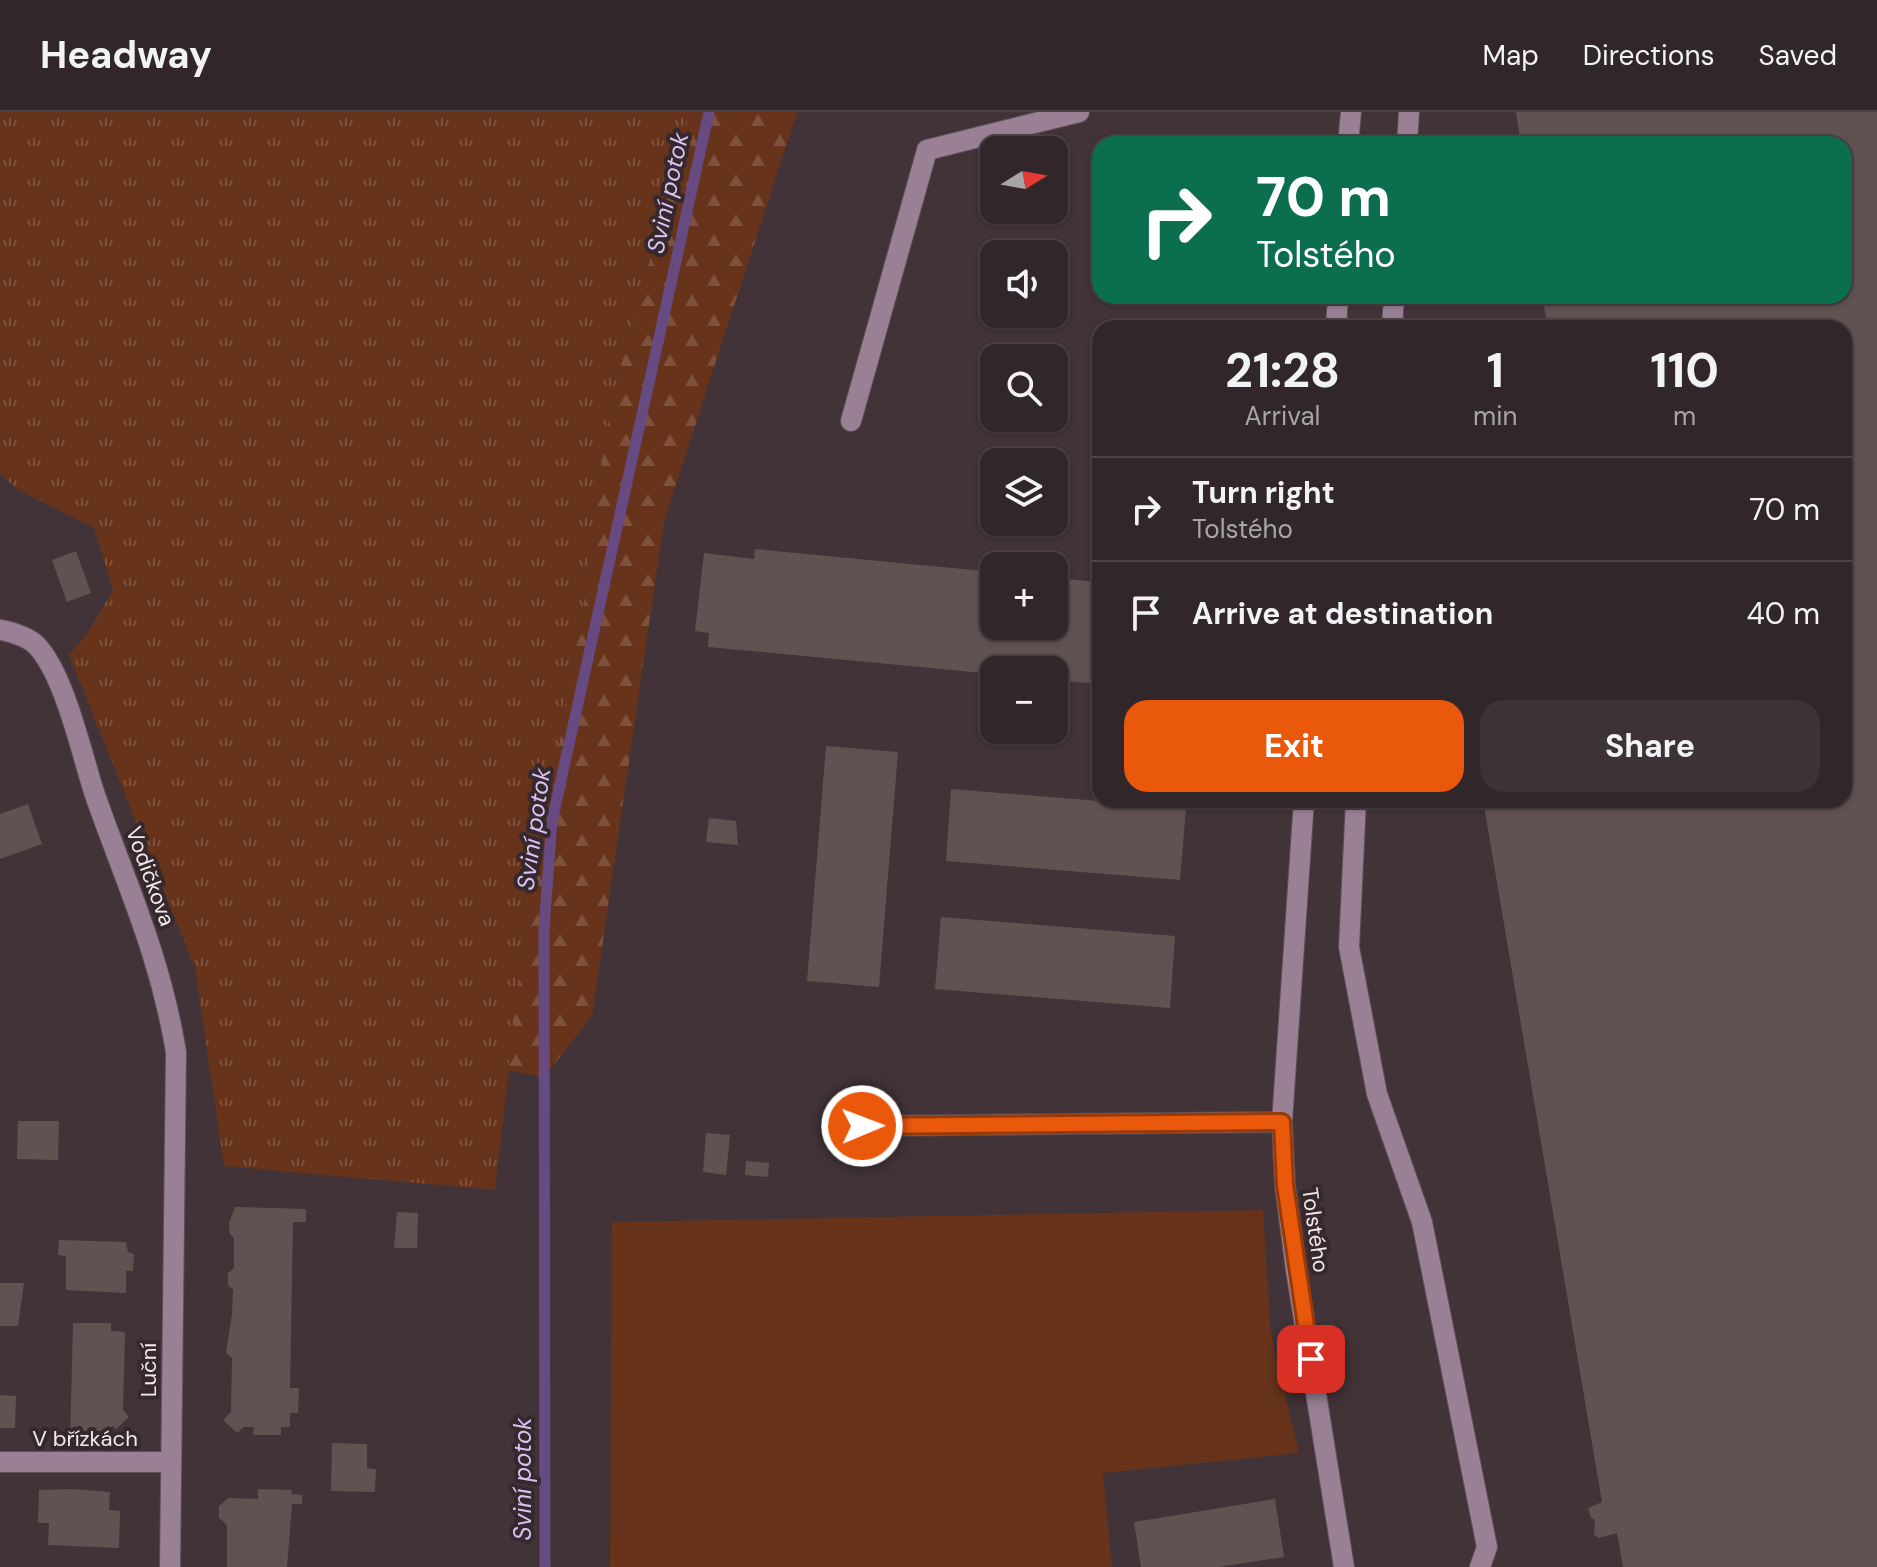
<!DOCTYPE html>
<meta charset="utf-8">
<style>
body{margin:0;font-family:"DM Sans",sans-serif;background:#3d3236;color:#f1f3f6;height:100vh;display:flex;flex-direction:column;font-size:30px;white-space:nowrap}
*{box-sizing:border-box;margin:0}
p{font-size:26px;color:#a8a5a8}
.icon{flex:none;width:44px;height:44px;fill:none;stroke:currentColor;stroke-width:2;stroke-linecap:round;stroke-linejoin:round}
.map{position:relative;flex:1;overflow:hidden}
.drawer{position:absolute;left:1092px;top:208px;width:760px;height:488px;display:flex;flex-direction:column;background:#31262a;border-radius:24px;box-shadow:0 2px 6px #0004,0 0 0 2px #4c4347}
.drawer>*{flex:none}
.banner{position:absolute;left:1092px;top:24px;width:760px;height:168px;border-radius:24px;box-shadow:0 2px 6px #0004,0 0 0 2px #4c4347;background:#0b6e4f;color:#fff;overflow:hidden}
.needle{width:52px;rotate:79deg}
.tools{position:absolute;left:980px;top:24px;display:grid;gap:16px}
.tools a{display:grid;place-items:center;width:88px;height:88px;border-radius:16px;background:#31262a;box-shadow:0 2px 6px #0004,0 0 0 2px #4c4347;font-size:40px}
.pin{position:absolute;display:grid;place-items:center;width:68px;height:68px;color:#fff;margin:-34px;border-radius:16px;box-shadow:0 4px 12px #0006}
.me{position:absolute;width:88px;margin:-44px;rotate:89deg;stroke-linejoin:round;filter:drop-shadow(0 0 6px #0008)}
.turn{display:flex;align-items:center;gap:28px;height:168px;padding:0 32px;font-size:36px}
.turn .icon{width:104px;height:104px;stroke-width:2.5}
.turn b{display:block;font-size:56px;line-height:68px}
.eta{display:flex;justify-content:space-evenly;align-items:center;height:136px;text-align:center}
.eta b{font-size:48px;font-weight:700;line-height:56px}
.button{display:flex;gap:16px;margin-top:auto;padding:16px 32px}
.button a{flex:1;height:92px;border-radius:24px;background:#ea580c;color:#fff;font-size:32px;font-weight:700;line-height:92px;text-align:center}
.button a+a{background:#3d3236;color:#f1f3f6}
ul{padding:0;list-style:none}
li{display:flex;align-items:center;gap:24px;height:104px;padding:0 32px;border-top:2px solid #4c4347}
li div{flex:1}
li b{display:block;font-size:30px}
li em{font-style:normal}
header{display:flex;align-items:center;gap:48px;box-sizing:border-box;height:112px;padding:0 40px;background:#31262a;border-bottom:2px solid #4c4347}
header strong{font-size:38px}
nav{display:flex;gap:44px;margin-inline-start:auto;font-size:28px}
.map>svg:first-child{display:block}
</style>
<header>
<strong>Headway</strong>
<nav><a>Map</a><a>Directions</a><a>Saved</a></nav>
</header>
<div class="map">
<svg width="1877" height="1455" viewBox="0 0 1877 1455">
<defs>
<pattern id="grass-tufts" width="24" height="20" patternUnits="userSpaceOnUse" patternTransform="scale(2)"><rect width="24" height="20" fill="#67341b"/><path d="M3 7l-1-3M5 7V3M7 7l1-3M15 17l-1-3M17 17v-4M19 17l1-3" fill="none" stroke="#7d513c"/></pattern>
<pattern id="forest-firs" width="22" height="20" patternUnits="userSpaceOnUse" patternTransform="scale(2)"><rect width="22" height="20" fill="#67341b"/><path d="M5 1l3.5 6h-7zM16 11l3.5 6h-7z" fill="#7d513c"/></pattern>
</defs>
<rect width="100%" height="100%" fill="#413338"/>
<path fill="url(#grass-tufts)" d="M 0,0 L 690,0 L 615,276 L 603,338 L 589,460 L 520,860 L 495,1078 L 224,1054 L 195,856 L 69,543 L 87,522 L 113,478 L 94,416 L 17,377 L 0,362 Z"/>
<path fill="url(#forest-firs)" d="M 690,0 L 797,0 L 664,409 L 592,904 L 544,965 L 508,958 L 520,860 L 589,460 L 603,338 L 615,276 Z"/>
<path fill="#67341b" d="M 1263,1098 L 1271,1222 L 1299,1341 L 1103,1361 L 1112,1455 L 610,1455 L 612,1110 Z"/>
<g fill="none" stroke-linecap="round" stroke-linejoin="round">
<path stroke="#664a81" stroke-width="11" d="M 545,1455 L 544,817 L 552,709 L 709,0"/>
</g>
<path fill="#615252" d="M 1516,0 L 1877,0 L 1877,1455 L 1623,1455 L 1617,1421 L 1599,1426 L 1594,1423 L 1595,1408 L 1591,1406 L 1588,1396 L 1602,1390 L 1483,688 L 1844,688 L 1844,216 L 1548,216 L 1542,184 L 1844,184 L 1844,32 L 1521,32 Z
M 755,437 L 994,460 L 994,514 L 1054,514 L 1054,466 L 1100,470 L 1100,572 L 1054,568 L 1054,558 L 994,558 L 994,562 L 708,535 L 709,521 L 695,519 L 704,441 L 754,447 Z
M 76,439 L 91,481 L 67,490 L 52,448 Z
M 826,634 L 898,640 L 879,875 L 807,869 Z
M 951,677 L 1186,696 L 1180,768 L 946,749 Z
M 28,692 L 42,732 L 0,747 L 0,702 Z
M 709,706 L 736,709 L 738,733 L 706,730 Z
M 941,805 L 1175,824 L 1170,896 L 935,877 Z
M 18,1009 L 59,1009 L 58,1048 L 17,1047 Z
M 706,1021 L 730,1023 L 726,1063 L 703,1060 Z
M 746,1049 L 769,1051 L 768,1065 L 745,1063 Z
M 235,1095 L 306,1097 L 306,1110 L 293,1110 L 290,1276 L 299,1276 L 298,1301 L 290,1301 L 290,1315 L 281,1315 L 281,1323 L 253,1323 L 254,1315 L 244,1315 L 237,1321 L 223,1308 L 231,1300 L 232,1246 L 226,1241 L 232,1202 L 233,1178 L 228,1173 L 228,1161 L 234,1156 L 234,1126 L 230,1122 L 229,1111 Z
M 397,1100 L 418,1101 L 417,1136 L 394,1136 Z
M 59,1128 L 126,1130 L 128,1140 L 134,1142 L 133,1159 L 126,1159 L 126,1181 L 66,1178 L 66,1144 L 58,1143 Z
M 0,1171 L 24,1171 L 18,1214 L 0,1214 Z
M 73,1211 L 111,1211 L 111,1219 L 125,1220 L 123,1298 L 129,1305 L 116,1317 L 113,1314 L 105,1319 L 104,1333 L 70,1332 Z
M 0,1283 L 16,1284 L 15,1316 L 0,1316 Z
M 332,1331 L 367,1332 L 367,1356 L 376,1357 L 375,1380 L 331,1379 Z
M 74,1377 L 110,1380 L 109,1398 L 120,1399 L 119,1436 L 48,1433 L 49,1411 L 38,1411 L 39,1378 Z
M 258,1377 L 291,1378 L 292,1382 L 302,1383 L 302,1392 L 292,1392 L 287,1455 L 227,1455 L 227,1413 L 219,1406 L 219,1394 L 228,1386 L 258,1387 Z
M 1275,1387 L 1284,1445 L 1219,1455 L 1141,1455 L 1134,1410 Z"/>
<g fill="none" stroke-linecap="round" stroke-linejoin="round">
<defs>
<path id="minor" d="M 1348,32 L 1351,0
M 1407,32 L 1409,0
M 1336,216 L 1338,184
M 1392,216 L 1394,184
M 851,309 L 927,38 L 1079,0
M 0,518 C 9,519 27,525 34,531 C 64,558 82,644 95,683 C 127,774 160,843 176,940 L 170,1455
M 1304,688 L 1282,1010 L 1285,1073 L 1296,1158 L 1344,1455
M 1356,688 L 1349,835 L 1377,982 L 1422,1110 L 1487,1435 L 1480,1455
M 862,1014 L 1282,1010
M 0,1350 L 171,1350"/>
</defs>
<use href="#minor" stroke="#5d5055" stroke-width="22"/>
<use href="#minor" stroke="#998095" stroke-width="20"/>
</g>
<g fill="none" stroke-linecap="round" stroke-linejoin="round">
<defs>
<path id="route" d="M 862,1014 L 1282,1010 L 1285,1073 L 1311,1247"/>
</defs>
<use href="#route" stroke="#983908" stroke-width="20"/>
<use href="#route" stroke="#ea580c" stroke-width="14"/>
</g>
<g text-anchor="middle" stroke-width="8" stroke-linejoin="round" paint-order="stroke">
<g font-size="22" fill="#f2e9eb" stroke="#36292e">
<text transform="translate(151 764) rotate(70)" y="8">Vodičkova</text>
<text transform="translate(1316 1118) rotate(82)" y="8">Tolstého</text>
<text transform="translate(148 1258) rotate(-90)" y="8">Luční</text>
<text x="85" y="1334">V břízkách</text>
</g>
<g font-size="24" font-style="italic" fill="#dbc2f5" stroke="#36292e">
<text transform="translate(668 81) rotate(-78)" y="8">Sviní potok</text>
<text transform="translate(534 717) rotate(-82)" y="8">Sviní potok</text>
<text transform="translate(523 1367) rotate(-90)" y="8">Sviní potok</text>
</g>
</g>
</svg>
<div class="tools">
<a><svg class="needle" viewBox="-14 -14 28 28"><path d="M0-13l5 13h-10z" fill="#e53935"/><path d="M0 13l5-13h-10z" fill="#a8a5a8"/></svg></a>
<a><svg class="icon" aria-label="sound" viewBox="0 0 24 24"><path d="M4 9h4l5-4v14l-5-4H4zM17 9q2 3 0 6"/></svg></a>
<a><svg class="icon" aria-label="search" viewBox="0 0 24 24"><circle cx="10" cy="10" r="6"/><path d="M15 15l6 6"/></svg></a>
<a><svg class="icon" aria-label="layers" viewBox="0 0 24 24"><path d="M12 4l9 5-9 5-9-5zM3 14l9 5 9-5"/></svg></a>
<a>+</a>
<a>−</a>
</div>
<div class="pin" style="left:1311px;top:1247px;background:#d93025"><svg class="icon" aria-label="arrive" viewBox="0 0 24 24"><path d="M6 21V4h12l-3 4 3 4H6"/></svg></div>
<svg class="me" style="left:862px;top:1014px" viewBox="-20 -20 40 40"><circle r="17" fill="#ea580c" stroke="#fff" stroke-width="3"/><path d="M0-11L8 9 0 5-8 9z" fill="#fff"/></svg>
<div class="banner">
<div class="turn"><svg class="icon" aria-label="right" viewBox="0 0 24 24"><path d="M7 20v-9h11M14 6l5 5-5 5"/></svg><div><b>70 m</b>Tolstého</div></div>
</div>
<section class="drawer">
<div class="eta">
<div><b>21:28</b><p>Arrival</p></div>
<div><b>1</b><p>min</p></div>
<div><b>110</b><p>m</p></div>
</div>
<ul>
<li><svg class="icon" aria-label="right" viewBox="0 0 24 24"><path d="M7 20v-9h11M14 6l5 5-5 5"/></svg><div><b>Turn right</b><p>Tolstého</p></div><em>70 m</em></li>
<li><svg class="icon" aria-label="arrive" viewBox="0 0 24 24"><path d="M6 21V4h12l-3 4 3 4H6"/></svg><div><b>Arrive at destination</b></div><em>40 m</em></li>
</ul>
<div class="button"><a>Exit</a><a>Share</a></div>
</section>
</div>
